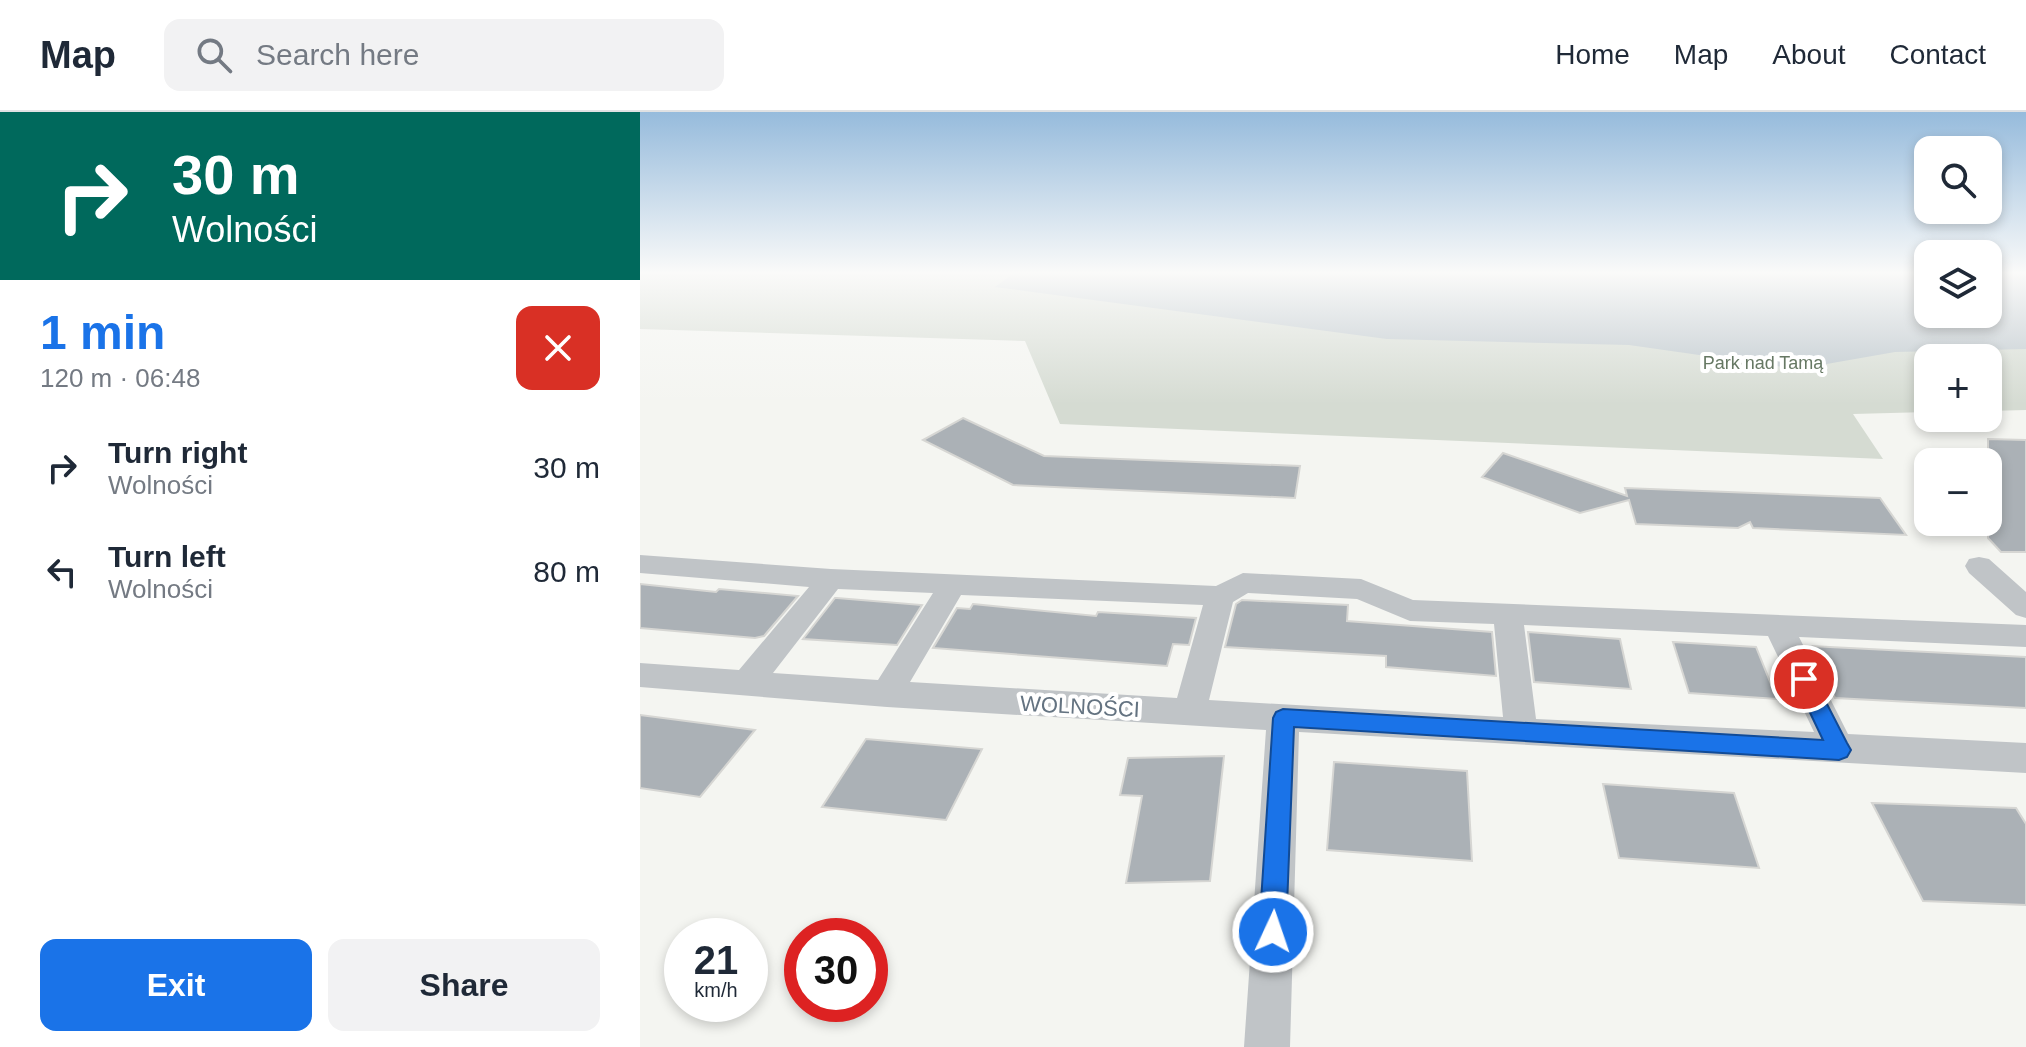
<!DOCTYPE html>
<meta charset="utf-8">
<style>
body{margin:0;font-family:Arial,sans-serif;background:#f2f2f3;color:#1f2937;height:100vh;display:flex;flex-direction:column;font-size:30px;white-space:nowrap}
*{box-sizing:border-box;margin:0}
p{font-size:26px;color:#747a83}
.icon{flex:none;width:44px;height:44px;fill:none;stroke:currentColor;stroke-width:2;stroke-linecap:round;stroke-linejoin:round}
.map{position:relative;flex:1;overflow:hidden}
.details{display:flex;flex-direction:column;background:#fff;width:640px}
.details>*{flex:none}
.top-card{background:#00695c;color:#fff;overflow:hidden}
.controls{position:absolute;left:1274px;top:24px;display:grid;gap:16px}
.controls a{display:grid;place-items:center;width:88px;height:88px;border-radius:16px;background:#fff;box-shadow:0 4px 12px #0003;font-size:40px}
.speed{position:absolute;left:24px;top:806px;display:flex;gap:16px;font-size:40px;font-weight:700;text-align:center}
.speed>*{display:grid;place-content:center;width:104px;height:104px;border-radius:50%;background:#fff;box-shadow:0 4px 12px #0003;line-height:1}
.speed small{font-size:20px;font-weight:400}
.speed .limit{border:12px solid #d22;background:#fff;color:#111}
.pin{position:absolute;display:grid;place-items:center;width:68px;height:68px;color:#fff;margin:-34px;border:4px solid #fff;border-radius:50%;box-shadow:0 2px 8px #0007}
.me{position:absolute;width:88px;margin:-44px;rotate:3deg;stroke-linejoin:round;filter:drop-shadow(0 0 6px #0008)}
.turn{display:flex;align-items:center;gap:28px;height:168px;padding:0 40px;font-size:36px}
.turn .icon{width:104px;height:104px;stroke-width:2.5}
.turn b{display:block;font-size:56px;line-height:68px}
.round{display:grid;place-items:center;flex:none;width:84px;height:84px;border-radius:16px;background:#f2f2f3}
.overview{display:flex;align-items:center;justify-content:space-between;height:136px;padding:0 40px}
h1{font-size:48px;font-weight:700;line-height:60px;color:#1a73e8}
.action{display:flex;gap:16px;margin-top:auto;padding:16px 40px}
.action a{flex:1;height:92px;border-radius:16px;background:#1a73e8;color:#fff;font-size:32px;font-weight:700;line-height:92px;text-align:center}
.action a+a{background:#f2f2f3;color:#1f2937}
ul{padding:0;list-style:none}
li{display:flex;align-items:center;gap:24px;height:104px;padding:0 40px}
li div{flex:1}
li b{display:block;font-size:30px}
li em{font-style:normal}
header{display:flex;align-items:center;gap:48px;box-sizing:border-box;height:112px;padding:0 40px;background:#fff;border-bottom:2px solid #e0e1e3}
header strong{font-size:38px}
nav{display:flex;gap:44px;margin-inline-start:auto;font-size:28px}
.search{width:560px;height:72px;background:#f2f2f3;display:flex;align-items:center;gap:20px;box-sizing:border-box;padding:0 28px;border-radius:16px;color:#747a83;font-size:30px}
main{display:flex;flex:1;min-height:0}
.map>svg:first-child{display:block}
</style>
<header>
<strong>Map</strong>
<div class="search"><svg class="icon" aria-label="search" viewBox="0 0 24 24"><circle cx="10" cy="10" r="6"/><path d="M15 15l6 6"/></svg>Search here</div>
<nav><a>Home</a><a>Map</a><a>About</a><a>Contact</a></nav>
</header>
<main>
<section class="details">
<div class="top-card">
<div class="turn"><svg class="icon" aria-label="right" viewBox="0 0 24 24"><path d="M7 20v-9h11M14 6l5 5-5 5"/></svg><div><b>30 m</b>Wolności</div></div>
</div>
<div class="overview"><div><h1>1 min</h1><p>120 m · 06:48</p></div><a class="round" style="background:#d93025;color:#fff"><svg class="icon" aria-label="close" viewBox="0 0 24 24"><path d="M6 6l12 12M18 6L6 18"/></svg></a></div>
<ul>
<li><svg class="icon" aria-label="right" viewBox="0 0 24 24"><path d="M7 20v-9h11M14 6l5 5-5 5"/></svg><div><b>Turn right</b><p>Wolności</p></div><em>30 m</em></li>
<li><svg class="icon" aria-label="left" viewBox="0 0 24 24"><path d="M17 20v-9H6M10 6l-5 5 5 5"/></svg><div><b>Turn left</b><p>Wolności</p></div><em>80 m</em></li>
</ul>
<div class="action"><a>Exit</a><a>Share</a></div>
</section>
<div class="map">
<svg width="1386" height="935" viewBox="0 0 1386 935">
<rect width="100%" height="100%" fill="#f4f5f1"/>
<path fill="#d5dbd2" d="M 0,161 L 1288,161 L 1288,202 L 1348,202 L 1348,161 L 1386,161 L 1386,298 L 1348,299 L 1348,246 L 1288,246 L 1288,300 L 1213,302 L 1243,347 L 420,312 L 385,229 L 0,217 Z"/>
<path fill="#bbc5cb" d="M 374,161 L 1288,161 L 1288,202 L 1348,202 L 1348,161 L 1386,161 L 1386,237 L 1255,240 L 1158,257 L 989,233 L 747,227 L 355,175 Z"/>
<path fill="#abb1b6" stroke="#d6d6d3" stroke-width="2" d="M 323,306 L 404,344 L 660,354 L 655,386 L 373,373 L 283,328 Z
M 1348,327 L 1386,328 L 1386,440 L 1361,440 L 1348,426 Z
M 863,341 L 987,384 L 985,376 L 1240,386 L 1266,423 L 1113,416 L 1110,410 L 1098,416 L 996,412 L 989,388 L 940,401 L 842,365 Z
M 0,472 L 76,480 L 79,477 L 158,484 L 124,524 L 115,526 L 0,516 Z
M 195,486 L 197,486 L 282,493 L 257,533 L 163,527 Z
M 602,488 L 708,493 L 707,509 L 852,520 L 856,564 L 746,555 L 746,544 L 585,535 L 596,492 Z
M 333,492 L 456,504 L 458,500 L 556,506 L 549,533 L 533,532 L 527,554 L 293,536 L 317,496 L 330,497 Z
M 888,520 L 980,527 L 991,577 L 894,570 Z
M 1033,530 L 1116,535 L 1137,587 L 1049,581 Z
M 1170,534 L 1386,545 L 1386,596 L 1195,586 Z
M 0,603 L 115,618 L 60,685 L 0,676 Z
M 226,627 L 342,637 L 306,708 L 182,695 Z
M 584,644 L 570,769 L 486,771 L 502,684 L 480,683 L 488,646 Z
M 694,650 L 827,659 L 832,749 L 687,738 Z
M 963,672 L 1094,681 L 1119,756 L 979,746 Z
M 1232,691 L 1376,696 L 1386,712 L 1386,793 L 1283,789 Z"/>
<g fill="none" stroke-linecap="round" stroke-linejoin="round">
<path fill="#c0c4c7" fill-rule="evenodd" d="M 0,443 L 191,457 L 576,474 L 603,461 L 721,467 L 773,488 L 1386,513 L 1386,535 L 1159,525 L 1208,622 L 1386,631 L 1386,661 L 659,620 L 650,935 L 604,935 L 626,618 L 247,595 L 0,575 L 0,551 L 99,558 L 169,475 L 0,461 ZM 198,477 L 293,481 L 238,568 L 133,561 ZM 608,481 L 717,487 L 770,509 L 854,512 L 863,605 L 569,588 L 593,490 ZM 321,483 L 563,493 L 537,586 L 270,570 ZM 884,513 L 1128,524 L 1174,620 L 896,607 Z
M 1339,445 L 1349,447 L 1386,480 L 1386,506 L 1376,503 L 1329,461 L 1325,454 L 1329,447 Z"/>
</g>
<linearGradient id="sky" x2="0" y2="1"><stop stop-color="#96bbdc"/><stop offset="0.55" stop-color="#fafaf9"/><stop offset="1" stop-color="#fafaf9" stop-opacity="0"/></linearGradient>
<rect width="1386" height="292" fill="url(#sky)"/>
<path fill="#1a73e8" stroke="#114b97" stroke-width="2" d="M 1164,558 L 1171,561 L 1207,631 L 1211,638 L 1207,645 L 1199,648 L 654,615 L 646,820 L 642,830 L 633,834 L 623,830 L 619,820 L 633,606 L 636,600 L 643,597 L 1183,628 L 1154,567 L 1157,561 Z"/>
<g text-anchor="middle" stroke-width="8" stroke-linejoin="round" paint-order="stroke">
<g font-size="18" fill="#667863" stroke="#fff">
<text x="1123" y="257">Park nad Tamą</text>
</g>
<g font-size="22" fill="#647381" stroke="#fff">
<text transform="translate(440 594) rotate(3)" y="8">WOLNOŚCI</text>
</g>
</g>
</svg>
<div class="controls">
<a><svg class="icon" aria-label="search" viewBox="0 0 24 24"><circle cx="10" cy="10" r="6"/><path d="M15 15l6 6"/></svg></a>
<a><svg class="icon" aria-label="layers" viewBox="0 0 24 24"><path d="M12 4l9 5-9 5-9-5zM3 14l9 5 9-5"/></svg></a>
<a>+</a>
<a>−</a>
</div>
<div class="speed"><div>21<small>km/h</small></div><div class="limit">30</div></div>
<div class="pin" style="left:1164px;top:567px;background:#d93025"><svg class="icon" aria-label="arrive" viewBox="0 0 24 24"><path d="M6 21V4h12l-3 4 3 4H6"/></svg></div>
<svg class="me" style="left:633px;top:820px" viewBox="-20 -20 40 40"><circle r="17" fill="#1a73e8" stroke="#fff" stroke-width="3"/><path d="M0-11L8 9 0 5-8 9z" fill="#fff"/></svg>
</div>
</main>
